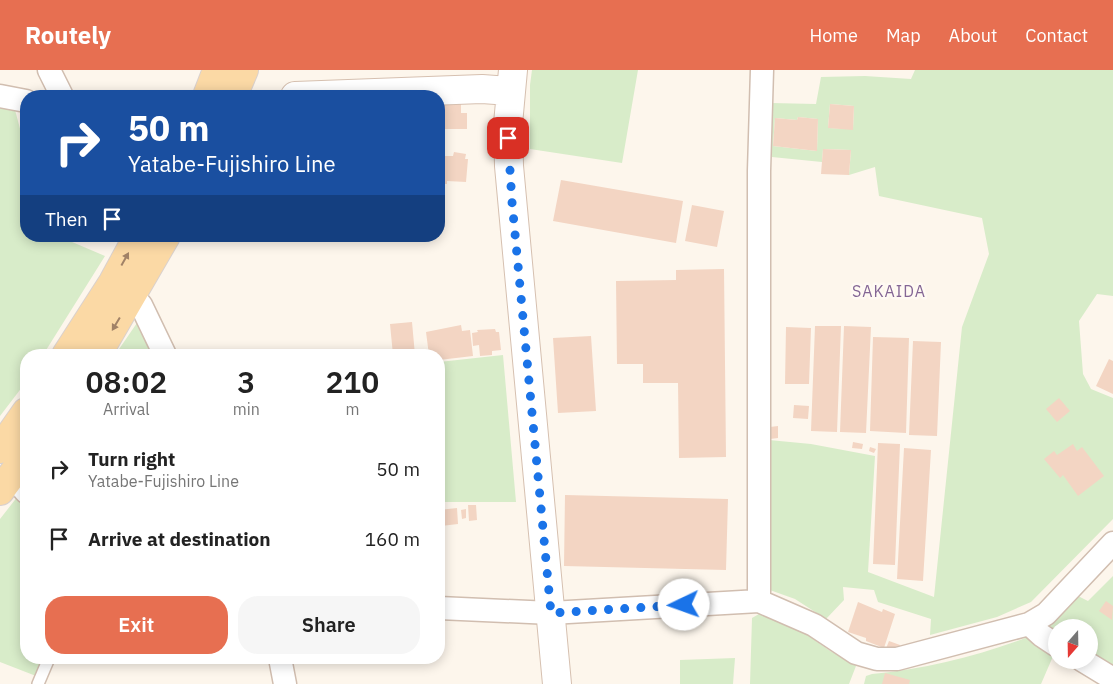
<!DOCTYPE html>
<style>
body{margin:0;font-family:"IBM Plex Sans",sans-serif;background:#f6f6f6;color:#222;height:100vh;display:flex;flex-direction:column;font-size:19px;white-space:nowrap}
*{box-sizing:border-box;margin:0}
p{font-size:16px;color:#767676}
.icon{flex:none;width:28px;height:28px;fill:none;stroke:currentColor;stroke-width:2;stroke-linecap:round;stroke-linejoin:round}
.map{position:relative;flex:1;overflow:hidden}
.side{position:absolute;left:20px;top:279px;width:425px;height:315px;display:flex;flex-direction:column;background:#fff;border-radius:20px;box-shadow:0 2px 12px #0003}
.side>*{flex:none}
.banner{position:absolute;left:20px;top:20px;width:425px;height:152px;border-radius:20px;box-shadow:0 2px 12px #0003;background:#1a4fa0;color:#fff;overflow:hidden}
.needle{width:32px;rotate:200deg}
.fabs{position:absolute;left:1048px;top:549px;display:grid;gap:10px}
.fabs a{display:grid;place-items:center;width:50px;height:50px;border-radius:50%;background:#fff;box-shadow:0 2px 12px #0003;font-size:25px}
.pin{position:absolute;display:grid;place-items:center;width:42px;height:42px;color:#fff;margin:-21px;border-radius:10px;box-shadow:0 2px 8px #0006}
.me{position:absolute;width:55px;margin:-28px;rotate:267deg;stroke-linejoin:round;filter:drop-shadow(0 0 4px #0008)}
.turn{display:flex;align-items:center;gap:18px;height:105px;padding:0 25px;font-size:22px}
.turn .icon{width:65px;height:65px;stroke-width:2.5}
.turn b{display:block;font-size:35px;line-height:42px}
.then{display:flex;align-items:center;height:48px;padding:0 25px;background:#0003;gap:10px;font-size:19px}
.eta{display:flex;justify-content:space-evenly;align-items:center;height:85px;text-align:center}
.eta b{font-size:30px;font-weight:600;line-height:35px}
.primary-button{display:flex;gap:10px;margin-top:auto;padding:10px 25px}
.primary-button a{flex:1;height:58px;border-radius:20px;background:#e76f51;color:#fff;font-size:20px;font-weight:600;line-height:58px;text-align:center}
.primary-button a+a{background:#f6f6f6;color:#222}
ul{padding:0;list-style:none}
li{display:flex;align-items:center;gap:15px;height:70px;padding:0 25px}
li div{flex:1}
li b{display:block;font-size:19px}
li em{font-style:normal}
header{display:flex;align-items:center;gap:30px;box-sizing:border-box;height:70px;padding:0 25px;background:#e76f51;color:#fff}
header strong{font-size:24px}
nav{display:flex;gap:28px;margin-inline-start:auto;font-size:18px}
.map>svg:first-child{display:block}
</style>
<header>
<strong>Routely</strong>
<nav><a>Home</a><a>Map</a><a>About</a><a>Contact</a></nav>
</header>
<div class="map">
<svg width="1113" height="614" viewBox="0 0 1113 614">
<rect width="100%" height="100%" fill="#fdf6ec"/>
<path fill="#d8ecc9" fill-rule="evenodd" d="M 532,0 L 638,0 L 622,93 L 530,79 L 530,15 Z
M 915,0 L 1113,0 L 1113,226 L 1097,224 L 1079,251 L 1083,304 L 1091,319 L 1113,328 L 1113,449 L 1031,532 L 997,547 L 930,565 L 931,549 L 878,532 L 874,520 L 843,517 L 844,530 L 826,549 L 795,529 L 767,519 L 769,370 L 811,374 L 875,386 L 868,502 L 934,527 L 962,257 L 989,184 L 982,148 L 879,126 L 875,97 L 849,105 L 851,80 L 823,79 L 822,92 L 772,87 L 771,33 L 816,34 L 821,7 L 865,6 L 911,9 ZM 830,34 L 854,36 L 853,59 L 828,58 ZM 798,47 L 818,49 L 817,81 L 773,76 L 775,48 L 797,50 Z
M 0,35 L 15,40 L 26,81 L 26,166 L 58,166 L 105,186 L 43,285 L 26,285 L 26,312 L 0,346 Z
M 139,250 L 160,285 L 115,285 Z
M 503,285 L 516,432 L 439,432 L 439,292 Z
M 18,426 L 26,434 L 26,588 L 43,588 L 36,606 L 0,592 L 0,449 Z
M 1113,506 L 1113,602 L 1089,587 L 1089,558 L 1056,558 L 1056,568 L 1046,558 L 1078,526 L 1088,531 Z
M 759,544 C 785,545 803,562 823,576 C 833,584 846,588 856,596 L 849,614 L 750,614 L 752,548 Z
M 1028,567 L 1054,584 L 1041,614 L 864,614 L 866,606 L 872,604 C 925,599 978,586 1028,567 Z
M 735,588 L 733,614 L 680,614 L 680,590 Z"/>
<path fill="#f3d5c3" d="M 439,34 L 461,34 L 461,43 L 467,43 L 467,59 L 439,59 Z
M 830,34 L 854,36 L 853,60 L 828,58 Z
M 798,47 L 818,49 L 817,81 L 773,76 L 775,48 L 797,50 Z
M 823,79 L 851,80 L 849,105 L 821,104 Z
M 454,82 L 466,84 L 465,89 L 468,89 L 466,112 L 447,111 L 447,114 L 440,114 L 439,86 L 453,86 Z
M 561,110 L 683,131 L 676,173 L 553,151 Z
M 692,135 L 724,141 L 717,177 L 685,171 Z
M 724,199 L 726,387 L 679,388 L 678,313 L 643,313 L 643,294 L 617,294 L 616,211 L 676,210 L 676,200 Z
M 412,252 L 415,285 L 393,285 L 390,254 Z
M 461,255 L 462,261 L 470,260 L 473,286 L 439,290 L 439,285 L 429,285 L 426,262 Z
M 815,256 L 841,256 L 837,362 L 811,361 Z
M 844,256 L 871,257 L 866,363 L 840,362 Z
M 786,257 L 811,258 L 809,314 L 785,314 Z
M 495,259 L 496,262 L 499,262 L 501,280 L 492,281 L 492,285 L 480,286 L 479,275 L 473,276 L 472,263 L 478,262 L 477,260 Z
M 591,266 L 596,341 L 558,343 L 553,268 Z
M 873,267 L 909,268 L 906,363 L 870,361 Z
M 913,271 L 941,272 L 937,366 L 909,365 Z
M 1109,289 L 1113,291 L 1113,324 L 1096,316 Z
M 1059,328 L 1070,341 L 1057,352 L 1046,339 Z
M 794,335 L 809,336 L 808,349 L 793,348 Z
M 778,356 L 778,368 L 770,369 L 770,357 Z
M 853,372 L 863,374 L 862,379 L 852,378 Z
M 878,373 L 900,374 L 895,495 L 873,494 Z
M 1073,374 L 1077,381 L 1082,377 L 1104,406 L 1078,426 L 1063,405 L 1060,408 L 1044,389 L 1054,381 L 1057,385 Z
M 870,377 L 876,379 L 874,383 L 869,381 Z
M 904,378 L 931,380 L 923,511 L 897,509 Z
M 565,425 L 728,429 L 726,500 L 564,496 Z
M 468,435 L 476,435 L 477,450 L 469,451 Z
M 457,438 L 458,454 L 441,456 L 439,440 Z
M 466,439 L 466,448 L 462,449 L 461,440 Z
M 1106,531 L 1113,536 L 1112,550 L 1099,541 Z
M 858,532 L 882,542 L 883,539 L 895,544 L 884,578 L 866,571 L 866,568 L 848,562 Z
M 889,571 L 900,575 L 896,585 L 885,581 Z
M 885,603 L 910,610 L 909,614 L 882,614 Z"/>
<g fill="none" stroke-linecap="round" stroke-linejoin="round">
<defs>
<path id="lane" d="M 38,614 L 49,588"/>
<path id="street" d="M 49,0 L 62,26
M 0,26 L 26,31
M 133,226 L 141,235 L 165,285
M 12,406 L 26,422
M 759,531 L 759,101 L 762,0
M 439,538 L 551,543 L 759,531 L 814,555 L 856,583 L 877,589 L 897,589 L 1029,554 L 1046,544 L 1113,473
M 1029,554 L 1041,565 L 1056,575
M 280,588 L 285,614
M 1082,590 L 1113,609"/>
<path id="secondary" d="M 513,0 L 508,54 L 509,96 L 557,614
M 295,26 L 482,19 L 510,21"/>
<path id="primary" d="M 207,26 L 217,0
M 233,26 L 244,0
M 66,285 L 113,212 L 138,166
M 97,285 L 166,166
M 0,379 L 26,342
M 0,421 L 26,386"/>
</defs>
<use href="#lane" stroke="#d1beb0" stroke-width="14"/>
<use href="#street" stroke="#d1beb0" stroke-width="25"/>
<use href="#secondary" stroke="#d6c0b0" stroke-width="30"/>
<use href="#primary" stroke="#dad1cd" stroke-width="30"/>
<use href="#lane" stroke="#fff" stroke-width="11"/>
<use href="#street" stroke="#fff" stroke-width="22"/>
<use href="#secondary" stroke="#fff" stroke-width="28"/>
<use href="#primary" stroke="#fbd9a5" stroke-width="28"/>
</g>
<defs><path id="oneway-solid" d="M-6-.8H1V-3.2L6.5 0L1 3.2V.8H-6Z" transform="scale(1.25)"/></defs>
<g fill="#a18267">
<use href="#oneway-solid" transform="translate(125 189) rotate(-61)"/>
<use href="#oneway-solid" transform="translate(116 254) rotate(121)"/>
</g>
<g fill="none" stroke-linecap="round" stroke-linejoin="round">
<path stroke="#1a73e8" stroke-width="9" stroke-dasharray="0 16.2" d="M 508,68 L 512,132 L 551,543 L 684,535"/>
</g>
<g text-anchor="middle" stroke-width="5" stroke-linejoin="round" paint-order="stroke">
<g font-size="16" letter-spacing="1" fill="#846695" stroke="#fffaf3">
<text x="889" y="227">SAKAIDA</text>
</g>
</g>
</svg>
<div class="fabs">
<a><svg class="needle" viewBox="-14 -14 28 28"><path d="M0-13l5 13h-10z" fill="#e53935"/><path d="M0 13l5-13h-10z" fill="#767676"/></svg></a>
</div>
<div class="pin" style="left:508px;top:68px;background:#d93025"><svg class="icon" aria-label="arrive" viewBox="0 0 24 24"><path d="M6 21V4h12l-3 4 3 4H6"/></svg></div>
<svg class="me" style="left:684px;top:535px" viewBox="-20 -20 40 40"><circle r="19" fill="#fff"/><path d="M0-13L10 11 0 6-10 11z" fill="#1a73e8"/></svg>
<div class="banner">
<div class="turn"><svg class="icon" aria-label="right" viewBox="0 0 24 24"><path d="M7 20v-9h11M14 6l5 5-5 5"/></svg><div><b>50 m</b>Yatabe-Fujishiro Line</div></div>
<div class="then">Then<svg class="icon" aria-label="arrive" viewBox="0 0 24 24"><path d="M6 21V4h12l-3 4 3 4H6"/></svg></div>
</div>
<section class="side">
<div class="eta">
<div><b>08:02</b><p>Arrival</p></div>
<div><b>3</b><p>min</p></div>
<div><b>210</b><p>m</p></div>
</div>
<ul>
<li><svg class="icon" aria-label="right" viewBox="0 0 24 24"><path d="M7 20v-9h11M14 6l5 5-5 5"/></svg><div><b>Turn right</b><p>Yatabe-Fujishiro Line</p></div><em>50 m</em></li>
<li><svg class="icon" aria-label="arrive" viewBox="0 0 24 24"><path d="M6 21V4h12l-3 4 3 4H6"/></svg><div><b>Arrive at destination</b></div><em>160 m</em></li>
</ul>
<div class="primary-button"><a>Exit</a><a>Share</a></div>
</section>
</div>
